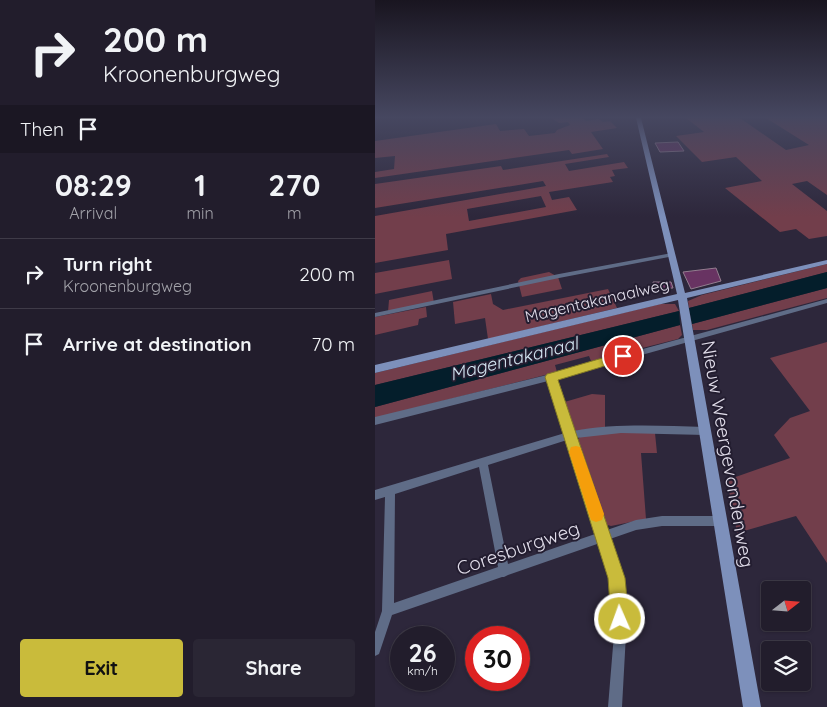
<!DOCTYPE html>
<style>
body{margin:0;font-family:Quicksand,sans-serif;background:#2a2634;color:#f1f3f6;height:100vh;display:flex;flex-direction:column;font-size:19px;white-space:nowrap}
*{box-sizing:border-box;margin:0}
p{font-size:16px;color:#a2a2a9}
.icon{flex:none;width:28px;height:28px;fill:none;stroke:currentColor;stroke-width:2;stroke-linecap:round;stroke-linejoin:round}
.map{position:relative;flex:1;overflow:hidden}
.drawer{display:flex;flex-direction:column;background:#221d2c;width:375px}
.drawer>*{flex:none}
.hud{background:#221d2c;color:#f1f3f6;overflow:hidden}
.needle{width:32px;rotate:73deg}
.tools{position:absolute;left:386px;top:581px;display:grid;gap:10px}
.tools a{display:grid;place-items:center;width:50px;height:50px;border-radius:5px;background:#221d2c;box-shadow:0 1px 4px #0004,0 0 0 1px #3f3b48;font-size:25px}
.speed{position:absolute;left:15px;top:626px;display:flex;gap:10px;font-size:25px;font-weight:700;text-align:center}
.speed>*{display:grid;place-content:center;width:65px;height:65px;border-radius:50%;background:#221d2c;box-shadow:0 1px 4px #0004,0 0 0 1px #3f3b48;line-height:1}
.speed small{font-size:12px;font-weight:400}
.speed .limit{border:8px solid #d22;background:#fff;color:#111}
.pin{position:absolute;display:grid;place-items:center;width:42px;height:42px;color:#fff;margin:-21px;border:2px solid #fff;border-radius:50%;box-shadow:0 1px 5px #0007}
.me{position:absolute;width:55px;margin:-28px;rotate:358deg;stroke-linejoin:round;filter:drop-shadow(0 0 4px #0008)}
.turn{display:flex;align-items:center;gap:18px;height:105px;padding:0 20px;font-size:22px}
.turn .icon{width:65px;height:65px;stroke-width:2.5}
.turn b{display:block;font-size:35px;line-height:42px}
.then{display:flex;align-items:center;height:48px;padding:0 20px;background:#0003;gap:10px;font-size:19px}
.eta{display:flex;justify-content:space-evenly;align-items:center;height:85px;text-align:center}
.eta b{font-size:30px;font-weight:700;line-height:35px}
.primary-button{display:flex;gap:10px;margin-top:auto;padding:10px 20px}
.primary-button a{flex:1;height:58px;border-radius:5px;background:#c9bb3b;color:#111;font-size:20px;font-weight:700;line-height:58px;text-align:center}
.primary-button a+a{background:#2a2634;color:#f1f3f6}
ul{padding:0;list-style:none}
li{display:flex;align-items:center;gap:15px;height:70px;padding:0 20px;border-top:1px solid #3f3b48}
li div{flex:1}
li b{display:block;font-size:19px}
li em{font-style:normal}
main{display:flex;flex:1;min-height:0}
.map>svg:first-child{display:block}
</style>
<main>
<section class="drawer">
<div class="hud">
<div class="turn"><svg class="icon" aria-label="right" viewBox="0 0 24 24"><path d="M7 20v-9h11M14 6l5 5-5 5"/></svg><div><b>200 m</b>Kroonenburgweg</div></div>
<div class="then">Then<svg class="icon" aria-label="arrive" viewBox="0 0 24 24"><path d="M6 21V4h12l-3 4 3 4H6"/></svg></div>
</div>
<div class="eta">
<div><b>08:29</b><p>Arrival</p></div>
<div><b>1</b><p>min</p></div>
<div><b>270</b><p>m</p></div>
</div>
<ul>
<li><svg class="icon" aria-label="right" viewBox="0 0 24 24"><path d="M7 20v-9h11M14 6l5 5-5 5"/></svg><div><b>Turn right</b><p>Kroonenburgweg</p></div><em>200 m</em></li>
<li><svg class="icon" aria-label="arrive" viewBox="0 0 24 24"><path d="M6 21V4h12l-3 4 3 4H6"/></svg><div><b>Arrive at destination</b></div><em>70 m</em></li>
</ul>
<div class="primary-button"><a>Exit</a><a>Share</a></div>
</section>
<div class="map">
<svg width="452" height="707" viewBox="0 0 452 707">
<rect width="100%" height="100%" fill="#2d273b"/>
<path fill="#723e4b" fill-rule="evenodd" d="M 176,118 L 208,118 L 211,121 L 224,119 L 228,122 L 235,121 L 242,128 L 216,132 L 228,149 L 197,154 L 194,150 L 0,178 L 0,172 L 19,169 L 20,156 L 0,158 L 0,141 L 121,124 L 125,131 L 149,129 L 154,136 L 180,133 L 182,130 L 195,125 L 193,122 L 184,123 Z
M 311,118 L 365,118 L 411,150 L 434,145 L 391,118 L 452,118 L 452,195 L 432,181 L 417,184 L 452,211 L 452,236 L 434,239 L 421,229 L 405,232 L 350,188 L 387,181 L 361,157 L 327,162 L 301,136 L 329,132 Z
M 232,154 L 234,157 L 190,164 L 194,171 L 249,162 L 253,168 L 237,170 L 240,176 L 235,177 L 238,182 L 174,192 L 177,200 L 194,197 L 202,210 L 71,234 L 73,250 L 0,263 L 0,216 L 171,186 L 168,181 L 0,208 L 0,184 L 126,166 L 128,170 ZM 166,196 L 171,207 L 94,221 L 92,209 Z
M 74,260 L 77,279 L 0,294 L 0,273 Z
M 452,264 L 452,272 L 314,308 L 313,301 L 327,295 Z
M 174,272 L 183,277 L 187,289 L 147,297 L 143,281 L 146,278 Z
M 452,288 L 452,298 L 332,330 L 318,330 L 317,324 Z
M 233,289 L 242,308 L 113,339 L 110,318 L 80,324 L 78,302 L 116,294 L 118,304 L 128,310 Z
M 57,291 L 59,303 L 13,312 L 14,300 Z
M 285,304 L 300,304 L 304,311 L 0,385 L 0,373 Z
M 51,307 L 52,317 L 44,319 L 43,325 L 0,335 L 0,317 Z
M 305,325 L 307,335 L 303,339 L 216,361 L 214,356 L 180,365 L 182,372 L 0,418 L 0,407 Z
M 452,342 L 452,563 L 421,516 L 362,533 L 352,480 L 415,458 L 399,435 L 415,418 L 435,411 L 395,358 Z
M 217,394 L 230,395 L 230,427 L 201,431 L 198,429 L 186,403 Z
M 227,432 L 280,433 L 282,453 L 266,453 L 271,519 L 236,526 L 229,524 L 201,444 L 205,436 Z"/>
<path fill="#041e2b" d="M 452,272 L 452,288 L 317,324 L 314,308 Z
M 304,311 L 305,325 L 0,407 L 0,385 Z"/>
<path fill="#683362" stroke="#937d8f" d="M 303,142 L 309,151 L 285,152 L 280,143 Z
M 341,268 L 346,281 L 316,289 L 308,272 Z
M 278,282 L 296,282 L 298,288 L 279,289 Z"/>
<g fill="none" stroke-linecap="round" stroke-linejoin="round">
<path fill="#5f6c87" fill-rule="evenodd" d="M 297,253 L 300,255 L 299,256 L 184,278 L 0,317 L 0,313 L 184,274 Z
M 452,299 L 452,303 L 181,379 L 198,431 C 242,423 286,426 330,427 L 333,428 L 334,431 L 333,434 L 330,435 L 246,433 L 201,438 L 232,530 L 261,520 L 287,516 L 345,516 L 349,517 L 350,521 L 349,525 L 345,526 L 287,526 L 261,530 L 235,539 L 250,590 L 251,634 L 247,707 L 233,707 L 239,634 L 238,590 L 225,543 L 133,575 L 129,577 L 127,577 L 17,615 L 4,654 L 0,656 L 0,632 L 7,611 L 10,497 L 0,500 L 0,490 L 190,433 L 173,381 L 0,425 L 0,417 L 176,374 ZM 192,440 L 223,533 L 133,564 L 113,465 ZM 104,467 L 123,567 L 19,603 L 20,494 Z"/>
<path fill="#7d90bb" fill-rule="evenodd" d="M 261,118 L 266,118 L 310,293 L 452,260 L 452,264 L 312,298 L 386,707 L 368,707 L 303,300 L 0,373 L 0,365 L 302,294 Z"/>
</g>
<linearGradient id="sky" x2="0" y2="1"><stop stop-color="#191520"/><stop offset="0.54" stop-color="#464760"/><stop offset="1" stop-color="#464760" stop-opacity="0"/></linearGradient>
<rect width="452" height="217" fill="url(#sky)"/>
<path fill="#c9bb3b" stroke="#837a26" d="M 248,352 L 254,356 L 253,359 L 183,380 L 250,578 L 254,619 L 251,625 L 245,628 L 239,625 L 236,619 L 233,578 L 170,377 L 172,374 L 176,373 Z"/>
<path fill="#f59e0b" d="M 201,446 L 205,447 L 207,452 L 229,514 L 227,520 L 221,522 L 216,520 L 214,514 L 194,452 L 196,447 Z"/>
<g text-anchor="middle" stroke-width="4" stroke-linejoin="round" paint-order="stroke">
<g font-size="16" fill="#e2deeb" stroke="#231d30">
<text transform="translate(222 300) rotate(-13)" y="6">Magentakanaalweg</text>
</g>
<g font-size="18" font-style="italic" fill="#d4e7f3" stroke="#231d30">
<text transform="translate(139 359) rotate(-14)" y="6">Magentakanaal</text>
</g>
<g font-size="19" fill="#e2deeb" stroke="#231d30">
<text transform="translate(353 454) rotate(80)" y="7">Nieuw Weergevondenweg</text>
<text transform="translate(143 548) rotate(-19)" y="7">Coresburgweg</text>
</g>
</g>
</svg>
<div class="tools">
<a><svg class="needle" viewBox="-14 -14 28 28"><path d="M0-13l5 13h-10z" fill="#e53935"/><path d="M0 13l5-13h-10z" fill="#a2a2a9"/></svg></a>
<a><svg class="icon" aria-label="layers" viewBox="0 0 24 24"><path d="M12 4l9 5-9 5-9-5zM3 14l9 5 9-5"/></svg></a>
</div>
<div class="speed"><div>26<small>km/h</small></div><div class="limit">30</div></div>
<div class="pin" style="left:248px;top:356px;background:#d93025"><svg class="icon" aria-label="arrive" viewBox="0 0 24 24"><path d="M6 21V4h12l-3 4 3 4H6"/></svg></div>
<svg class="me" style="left:245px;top:619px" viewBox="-20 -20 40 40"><circle r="17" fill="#c9bb3b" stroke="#fff" stroke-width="3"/><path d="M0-11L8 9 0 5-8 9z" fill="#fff"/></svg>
</div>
</main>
